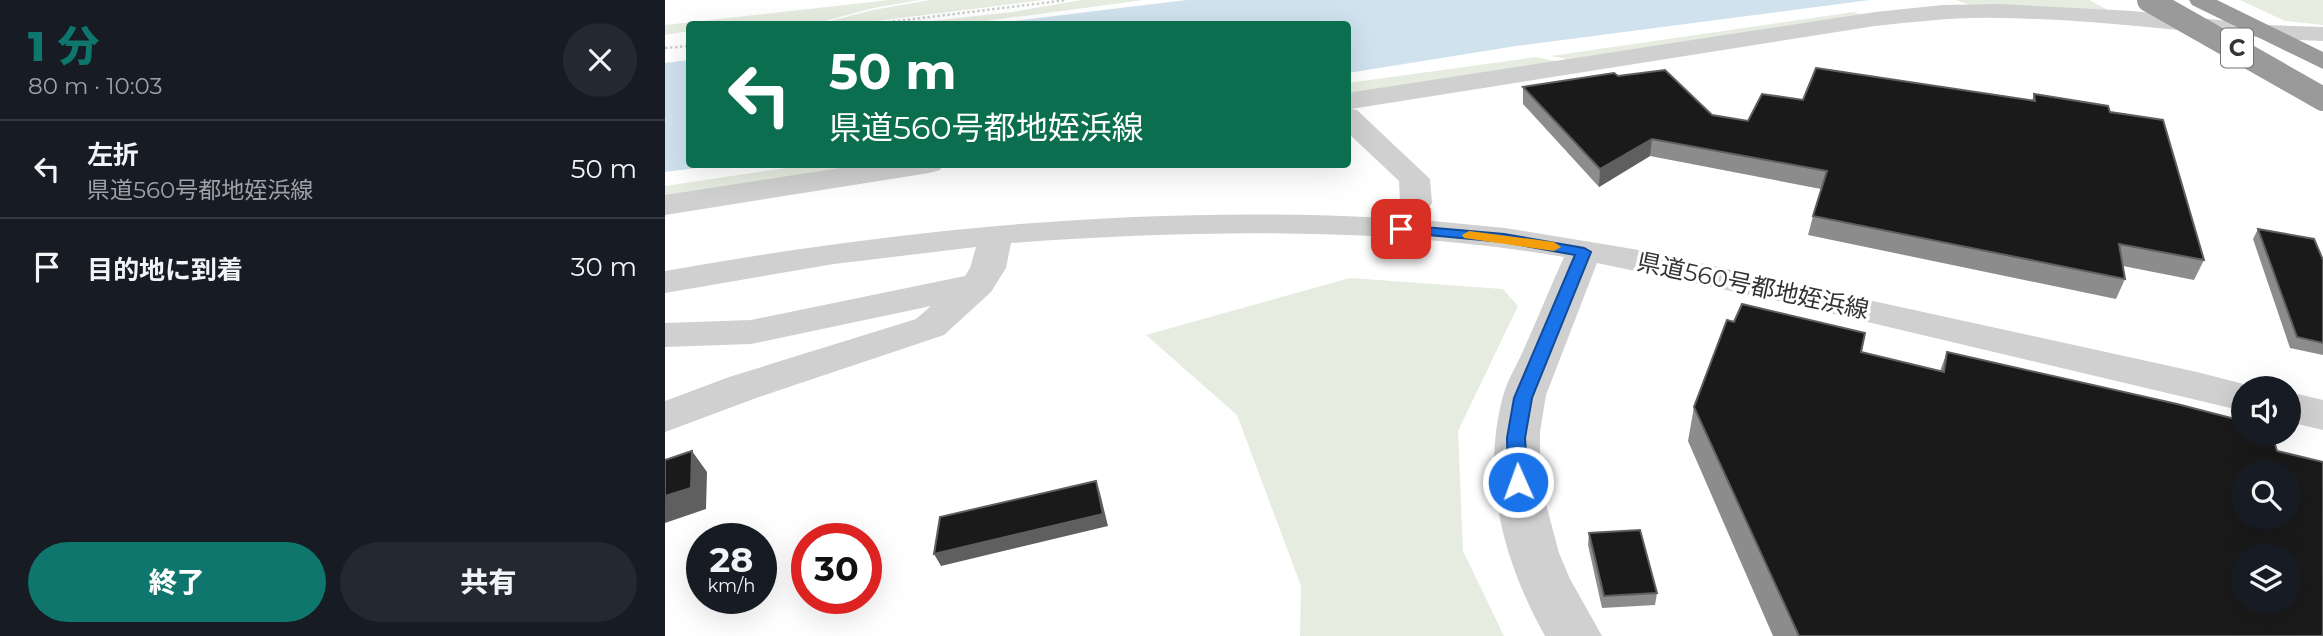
<!DOCTYPE html>
<html lang="ja">
<meta charset="utf-8">
<style>
body{margin:0;font-family:Montserrat,"Noto Sans JP",sans-serif;background:#242831;color:#f1f3f6;height:100vh;display:flex;flex-direction:column;font-size:26px;white-space:nowrap}
*{box-sizing:border-box;margin:0}
p{font-size:23px;color:#9ea1a6}
.icon{flex:none;width:38px;height:38px;fill:none;stroke:currentColor;stroke-width:2;stroke-linecap:round;stroke-linejoin:round}
.map{position:relative;flex:1;overflow:hidden}
.details{display:flex;flex-direction:column;background:#171b24;width:665px}
.details>*{flex:none}
.guide{position:absolute;left:21px;top:21px;width:665px;height:147px;border-radius:7px;box-shadow:0 7px 28px #0002;background:#0b6e4f;color:#fff;overflow:hidden}
.tools{position:absolute;left:1566px;top:376px;display:grid;gap:14px}
.tools a{display:grid;place-items:center;width:70px;height:70px;border-radius:50%;background:#171b24;box-shadow:0 7px 28px #0002;font-size:35px}
.speed{position:absolute;left:21px;top:523px;display:flex;gap:14px;font-size:35px;font-weight:700;text-align:center}
.speed>*{display:grid;place-content:center;width:91px;height:91px;border-radius:50%;background:#171b24;box-shadow:0 7px 28px #0002;line-height:1}
.speed small{font-size:18px;font-weight:400}
.speed .limit{border:10px solid #d22;background:#fff;color:#111}
.pin{position:absolute;display:grid;place-items:center;width:60px;height:60px;color:#fff;margin:-30px;border-radius:14px;box-shadow:0 4px 10px #0006}
.me{position:absolute;width:77px;margin:-38px;rotate:358deg;stroke-linejoin:round;filter:drop-shadow(0 0 5px #0008)}
.turn{display:flex;align-items:center;gap:24px;height:147px;padding:0 28px;font-size:32px}
.turn .icon{width:91px;height:91px;stroke-width:2.5}
.turn b{display:block;font-size:49px;line-height:60px}
.round{display:grid;place-items:center;flex:none;width:74px;height:74px;border-radius:37px;background:#242831}
.summary{display:flex;align-items:center;justify-content:space-between;height:119px;padding:0 28px}
h1{font-size:42px;font-weight:800;line-height:52px;color:#0f766e}
.primary-button{display:flex;gap:14px;margin-top:auto;padding:14px 28px}
.primary-button a{flex:1;height:80px;border-radius:42px;background:#0f766e;color:#fff;font-size:28px;font-weight:800;line-height:80px;text-align:center}
.primary-button a+a{background:#242831;color:#f1f3f6}
ul{padding:0;list-style:none}
li{display:flex;align-items:center;gap:21px;height:98px;padding:0 28px;border-top:2px solid #363941}
li div{flex:1}
li b{display:block;font-size:26px}
li em{font-style:normal}
main{display:flex;flex:1;min-height:0}
.map>svg:first-child{display:block}
</style>
<main>
<section class="details">
<div class="summary"><div><h1>1 分</h1><p>80 m · 10:03</p></div><a class="round"><svg class="icon" aria-label="close" viewBox="0 0 24 24"><path d="M6 6l12 12M18 6L6 18"/></svg></a></div>
<ul>
<li><svg class="icon" aria-label="left" viewBox="0 0 24 24"><path d="M17 20v-9H6M10 6l-5 5 5 5"/></svg><div><b>左折</b><p>県道560号都地姪浜線</p></div><em>50 m</em></li>
<li><svg class="icon" aria-label="arrive" viewBox="0 0 24 24"><path d="M6 21V4h12l-3 4 3 4H6"/></svg><div><b>目的地に到着</b></div><em>30 m</em></li>
</ul>
<div class="primary-button"><a>終了</a><a>共有</a></div>
</section>
<div class="map">
<svg width="1658" height="636" viewBox="0 0 1658 636">
<rect width="100%" height="100%" fill="#fff"/>
<path fill="#e6ecdf" d="M 224,0 L 255,0 L 208,8 L 148,24 L 24,24 L 24,31 L 0,35 L 0,25 Z
M 264,0 L 380,0 L 195,23 L 154,24 L 208,10 Z
M 416,0 L 479,0 L 297,24 L 240,24 L 347,12 Z
M 1291,0 L 1424,0 L 1443,10 L 1305,5 Z
M 1575,0 L 1658,0 L 1658,25 L 1620,21 Z
M 1189,12 L 1198,16 L 902,59 L 886,56 Z
M 871,57 L 894,62 L 683,94 L 683,83 Z
M 141,165 L 215,165 L 0,198 L 0,186 Z
M 685,278 L 838,289 L 853,306 L 793,431 L 798,551 L 839,636 L 635,636 L 636,586 L 572,415 L 481,335 Z"/>
<path fill="#cfe2ee" d="M 521,0 L 1205,0 L 851,46 L 683,73 L 682,24 L 324,24 Z
M 24,60 L 24,164 L 55,165 L 0,172 L 0,63 Z"/>
<g fill="none" stroke-linecap="round" stroke-linejoin="round">
<path stroke="#cdcdcd" stroke-width="2.5" stroke-dasharray="2.5 2.5" stroke-linecap="butt" d="M 208,24 L 402,0
M 0,48 L 24,46"/>
<path fill="#d0d0d0" fill-rule="evenodd" d="M 1334,4 L 1468,11 L 1602,25 L 1658,27 L 1658,41 C 1549,37 1442,19 1333,18 C 1291,17 1251,22 1210,26 L 686,109 L 692,110 L 765,179 L 767,203 L 757,220 L 840,228 L 980,251 L 1532,372 L 1594,388 L 1578,388 L 1578,411 L 1118,302 L 932,263 L 881,395 L 875,432 L 875,462 L 878,493 L 894,553 L 905,579 L 937,636 L 880,636 C 840,564 816,482 837,400 C 841,382 851,367 858,351 C 872,320 885,288 899,257 C 717,226 530,230 346,243 L 341,268 L 326,292 L 279,335 L 94,397 L 0,432 L 0,401 L 64,377 L 251,319 L 266,306 L 86,344 L 0,347 L 0,323 L 86,320 L 300,276 L 305,268 L 311,247 L 169,264 L 0,293 L 0,271 C 242,228 479,205 725,218 L 735,203 L 734,181 L 682,132 L 682,93 L 1210,12 L 1278,5 Z
M 201,164 L 279,164 L 275,170 L 264,173 L 0,215 L 0,195 Z
M 1624,392 L 1658,400 L 1658,430 L 1624,422 Z"/>
<path fill="#9a9a9a" fill-rule="evenodd" d="M 1524,0 L 1552,0 L 1658,52 L 1658,69 L 1527,5 Z"/>
<path stroke="#9a9a9a" stroke-width="24" d="M 1484,0 L 1658,99"/>
</g>
<path fill="#8c8c8c" d="M 953,76 L 1047,115 L 1083,121 L 1138,100 L 1367,101 L 1369,94 L 1445,112 L 1539,260 L 1529,280 L 1458,266 L 1460,279 L 1451,299 L 1143,235 L 1148,216 L 1156,189 L 985,156 L 934,187 L 858,104 L 858,87 Z
M 1593,229 L 1658,260 L 1658,355 L 1625,348 L 1588,239 Z
M 1069,322 L 1275,371 L 1282,352 L 1658,636 L 1108,636 L 1023,441 L 1029,407 Z
M 924,533 L 992,593 L 990,605 L 937,608 L 923,545 Z"/>
<path fill="#5f5f5f" d="M 987,139 L 985,156 L 934,187 L 935,169 Z
M 27,451 L 42,472 L 41,509 L 0,523 L 0,496 Z
M 431,481 L 435,493 L 443,526 L 276,566 L 269,554 Z"/>
<path fill="#1a1a1a" stroke="#5f5f5f" stroke-width="2" fill-rule="evenodd" d="M 1151,68 L 1370,101 L 1369,94 L 1443,106 L 1445,112 L 1498,120 L 1539,260 L 1454,244 L 1460,279 L 1148,216 L 1162,171 L 987,139 L 935,169 L 858,87 L 949,73 L 953,76 L 1000,70 L 1047,115 L 1083,121 L 1097,94 L 1138,100 Z
M 1593,229 L 1649,239 L 1658,260 L 1658,343 L 1632,337 Z
M 1077,304 L 1200,333 L 1196,352 L 1279,372 L 1282,352 L 1512,404 L 1578,421 L 1578,434 L 1607,434 L 1612,451 L 1658,462 L 1658,636 L 1134,636 L 1029,407 L 1062,320 L 1069,322 ZM 1578,472 L 1624,472 L 1624,518 L 1578,518 ZM 1578,556 L 1624,556 L 1624,602 L 1578,602 Z
M 27,451 L 26,488 L 0,496 L 0,460 Z
M 431,481 L 438,514 L 269,554 L 275,517 Z
M 975,530 L 992,593 L 939,596 L 924,533 Z"/>
<path fill="#1a73e8" stroke="#114b97" stroke-width="2" d="M 736,225 L 839,234 L 919,248 L 926,252 L 867,398 L 860,438 L 863,482 L 860,487 L 853,489 L 846,487 L 843,482 L 842,438 L 849,398 L 910,255 L 839,242 L 731,232 L 731,226 Z"/>
<path fill="#f59e0b" d="M 804,231 L 889,242 L 896,247 L 889,251 L 799,238 L 797,235 Z"/>
<g text-anchor="middle" stroke-width="7" stroke-linejoin="round" paint-order="stroke">
<rect fill="#fff" stroke="#707070" stroke-width="2" x="1556" y="28.5" width="32" height="39" rx="5"/>
<g font-size="23" font-weight="bold" fill="#333">
<text x="1572" y="56">C</text>
</g>
<g font-size="24" fill="#333" stroke="#fff">
<text transform="translate(1088 286) rotate(12)" y="8">県道560号都地姪浜線</text>
</g>
</g>
</svg>
<div class="tools">
<a><svg class="icon" aria-label="sound" viewBox="0 0 24 24"><path d="M4 9h4l5-4v14l-5-4H4zM17 9q2 3 0 6"/></svg></a>
<a><svg class="icon" aria-label="search" viewBox="0 0 24 24"><circle cx="10" cy="10" r="6"/><path d="M15 15l6 6"/></svg></a>
<a><svg class="icon" aria-label="layers" viewBox="0 0 24 24"><path d="M12 4l9 5-9 5-9-5zM3 14l9 5 9-5"/></svg></a>
</div>
<div class="speed"><div>28<small>km/h</small></div><div class="limit">30</div></div>
<div class="pin" style="left:736px;top:229px;background:#d93025"><svg class="icon" aria-label="arrive" viewBox="0 0 24 24"><path d="M6 21V4h12l-3 4 3 4H6"/></svg></div>
<svg class="me" style="left:853px;top:482px" viewBox="-20 -20 40 40"><circle r="17" fill="#1a73e8" stroke="#fff" stroke-width="3"/><path d="M0-11L8 9 0 5-8 9z" fill="#fff"/></svg>
<div class="guide">
<div class="turn"><svg class="icon" aria-label="left" viewBox="0 0 24 24"><path d="M17 20v-9H6M10 6l-5 5 5 5"/></svg><div><b>50 m</b>県道560号都地姪浜線</div></div>
</div>
</div>
</main>
